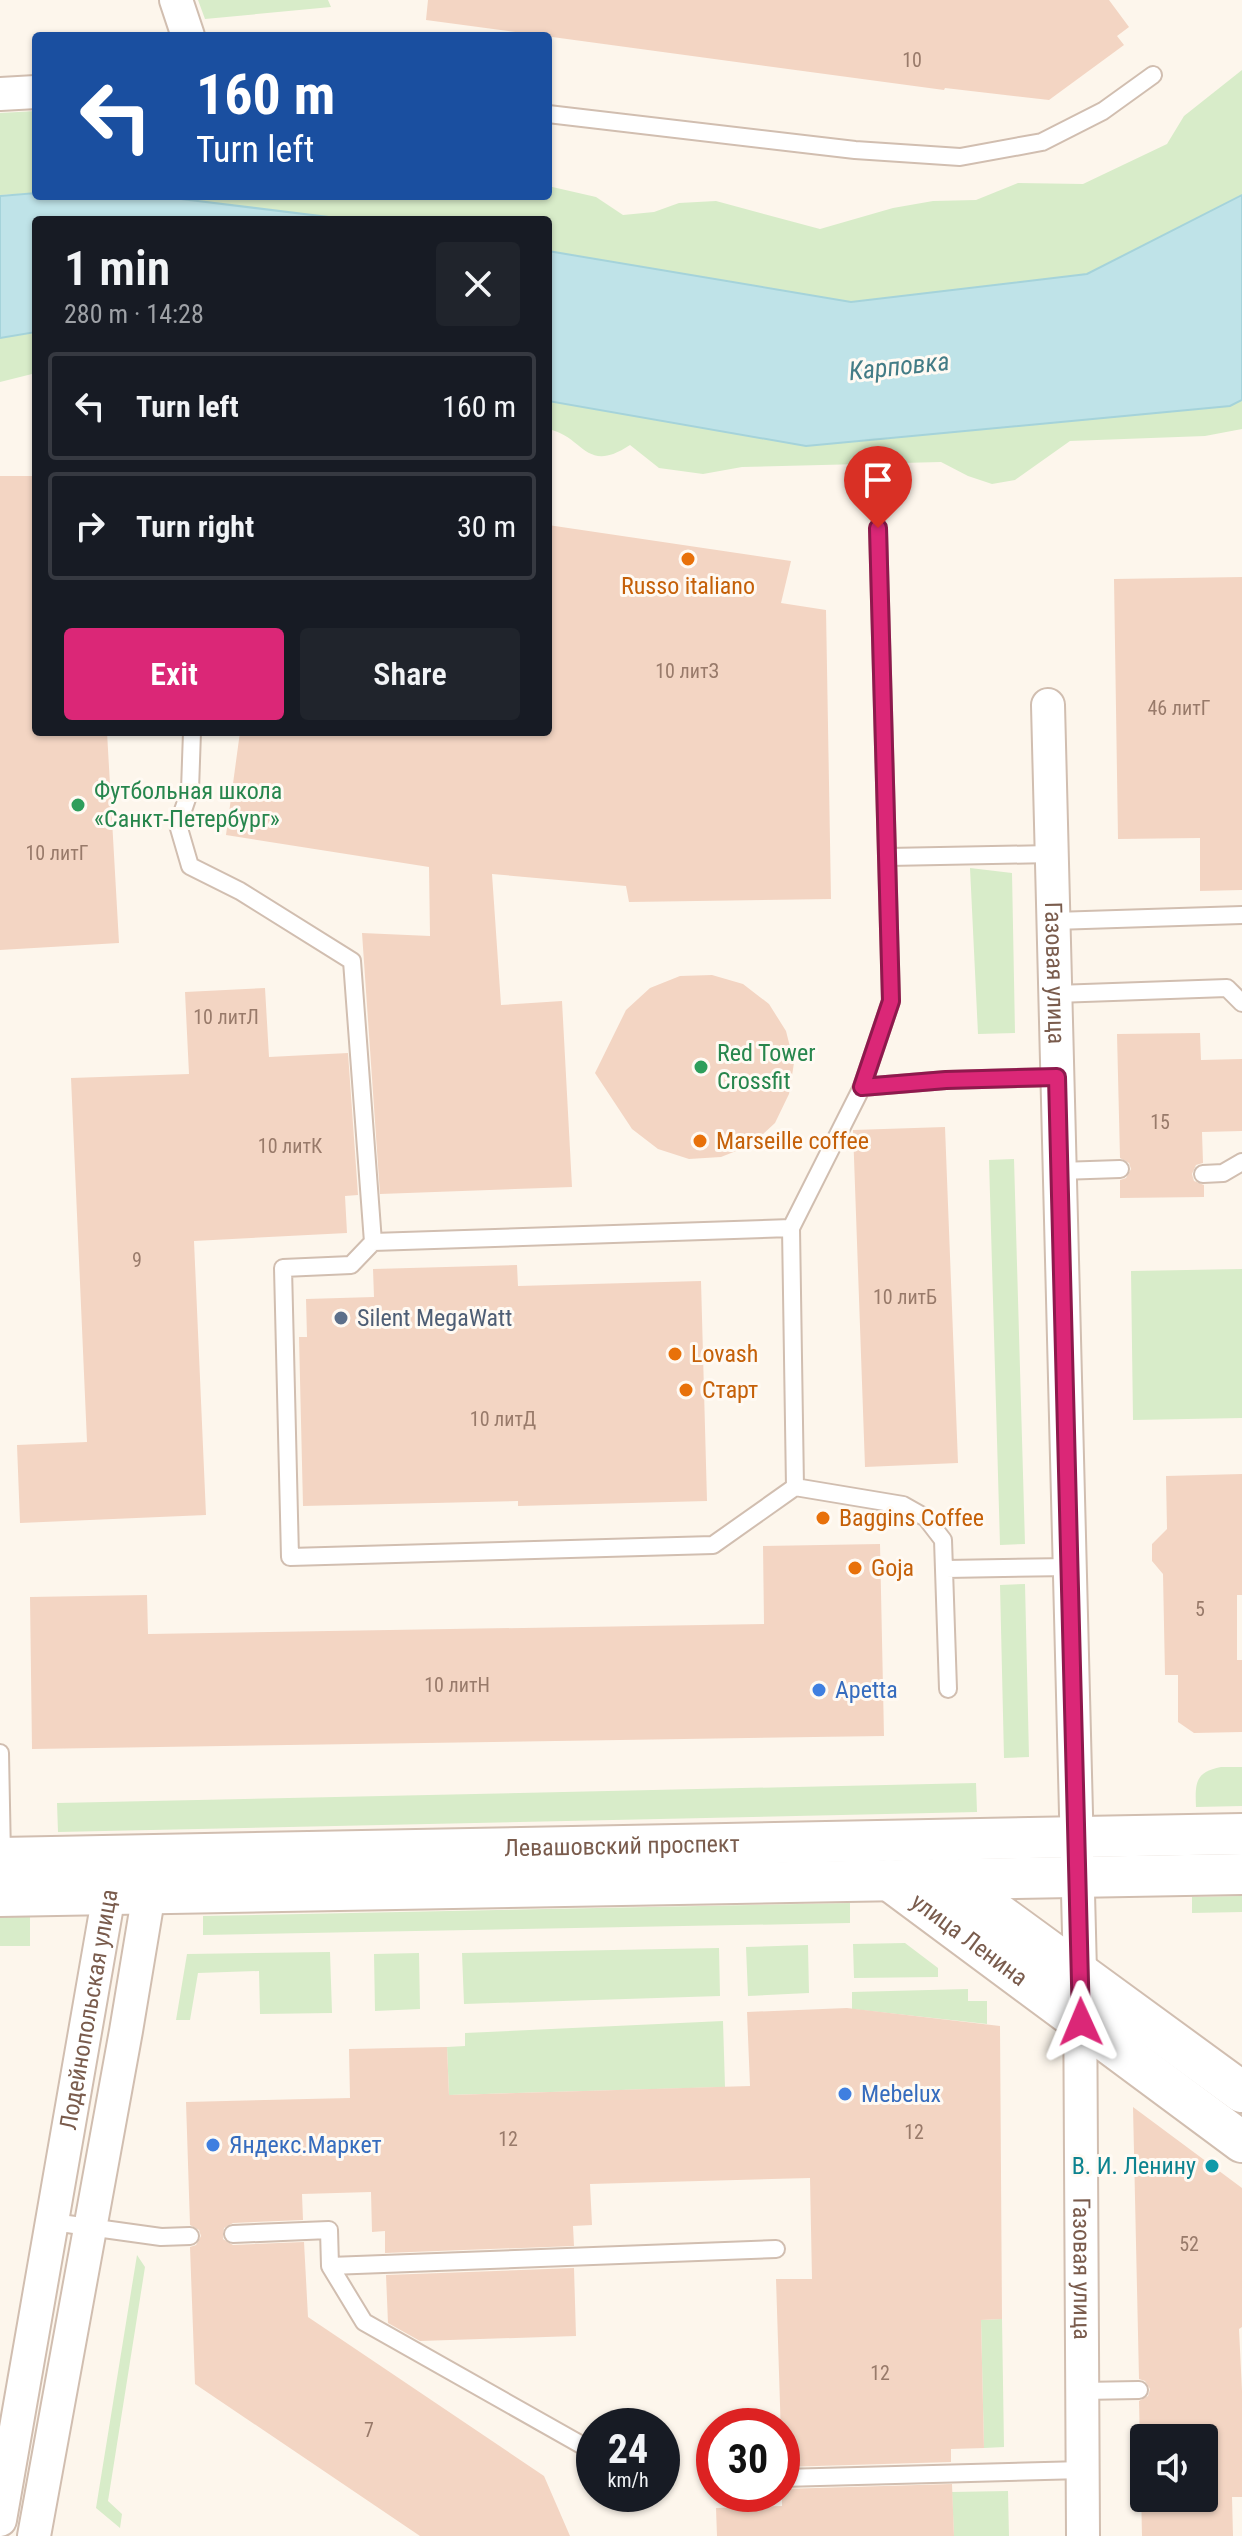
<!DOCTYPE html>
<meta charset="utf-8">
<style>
body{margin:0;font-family:"Roboto Condensed",sans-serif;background:#20242c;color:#f1f3f6;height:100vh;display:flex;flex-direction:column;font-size:30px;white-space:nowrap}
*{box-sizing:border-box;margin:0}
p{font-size:26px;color:#9ea1a6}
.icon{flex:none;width:44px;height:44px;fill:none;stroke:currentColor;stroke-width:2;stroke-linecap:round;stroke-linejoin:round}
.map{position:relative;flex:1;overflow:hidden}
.drawer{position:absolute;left:32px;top:216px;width:520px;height:520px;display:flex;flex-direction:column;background:#171b24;border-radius:8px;box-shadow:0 2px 6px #0004}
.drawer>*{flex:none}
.guide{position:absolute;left:32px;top:32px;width:520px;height:168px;border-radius:8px;box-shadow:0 2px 6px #0004;background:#1a4fa0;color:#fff;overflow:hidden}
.fabs{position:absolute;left:1130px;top:2424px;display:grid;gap:16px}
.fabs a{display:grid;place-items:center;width:88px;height:88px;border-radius:8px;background:#171b24;box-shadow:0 2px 6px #0004;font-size:40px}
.speed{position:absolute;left:576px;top:2408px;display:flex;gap:16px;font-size:40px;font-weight:700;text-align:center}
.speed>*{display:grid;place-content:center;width:104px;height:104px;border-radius:50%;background:#171b24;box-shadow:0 2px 6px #0004;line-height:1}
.speed small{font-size:20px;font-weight:400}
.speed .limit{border:12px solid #d22;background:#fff;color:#111}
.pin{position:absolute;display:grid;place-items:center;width:68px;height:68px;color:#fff;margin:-82px -34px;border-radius:50% 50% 50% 0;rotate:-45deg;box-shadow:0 0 8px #0007}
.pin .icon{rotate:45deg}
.me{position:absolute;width:88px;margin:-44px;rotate:359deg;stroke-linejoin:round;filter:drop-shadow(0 0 6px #0008)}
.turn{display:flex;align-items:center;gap:28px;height:168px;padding:0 32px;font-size:36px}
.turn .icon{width:104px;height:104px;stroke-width:2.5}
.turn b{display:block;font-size:56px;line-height:68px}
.round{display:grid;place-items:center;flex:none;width:84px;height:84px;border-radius:8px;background:#20242c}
.headline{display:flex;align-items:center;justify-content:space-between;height:136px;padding:0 32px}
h1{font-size:48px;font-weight:600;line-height:60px}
.cta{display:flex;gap:16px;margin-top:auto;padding:16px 32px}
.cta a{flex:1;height:92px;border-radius:8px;background:#db2777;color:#fff;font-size:32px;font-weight:600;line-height:92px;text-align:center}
.cta a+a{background:#20242c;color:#f1f3f6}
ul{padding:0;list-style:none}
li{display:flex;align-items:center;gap:24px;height:108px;margin:0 16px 12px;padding:0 16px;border:4px solid #363941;border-radius:8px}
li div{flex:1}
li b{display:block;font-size:30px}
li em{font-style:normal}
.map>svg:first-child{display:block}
</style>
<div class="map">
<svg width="1242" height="2536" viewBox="0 0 1242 2536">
<rect width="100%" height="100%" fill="#fdf6ec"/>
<path fill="#d8ecc9" d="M 198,0 L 328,0 L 331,7 L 205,19 Z
M 1242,70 L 1242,195 L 1087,274 L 851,302 L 548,251 L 548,220 L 353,220 L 157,196 L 548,196 L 548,186 L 596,197 L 623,215 L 654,212 L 679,203 L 716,201 L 820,229 L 893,208 L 933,201 L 976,200 L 1018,183 L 1083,184 L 1167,144 L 1184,116 Z
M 36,111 L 36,193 L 0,195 L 0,113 Z
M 36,332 L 36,373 L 0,382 L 0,338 Z
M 1242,400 L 1242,429 L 1205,436 L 1070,441 L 1015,480 L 992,484 L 968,476 L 941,462 L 742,467 L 703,474 L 659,468 L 630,445 C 585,475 584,436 548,429 L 548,401 L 806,446 L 1230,406 Z
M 970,868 L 1012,873 L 1015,1033 L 978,1034 Z
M 1014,1159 L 1025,1544 L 1000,1545 L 989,1160 Z
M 1242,1269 L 1242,1418 L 1133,1420 L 1131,1271 Z
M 1025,1584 L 1029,1757 L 1004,1758 L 1000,1585 Z
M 1221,1767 L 1242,1767 L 1242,1806 L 1196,1807 C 1195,1783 1195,1772 1221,1767 Z
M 976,1783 L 977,1812 L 58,1832 L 57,1803 Z
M 1242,1896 L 1242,1912 L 1192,1913 L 1192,1897 Z
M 850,1903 L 850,1923 L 203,1935 L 203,1916 Z
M 0,1917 L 30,1917 L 30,1946 L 0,1946 Z
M 905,1943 L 938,1968 L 938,1977 L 854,1978 L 853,1944 Z
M 808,1945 L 809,1993 L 748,1996 L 746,1947 Z
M 719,1948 L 720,1996 L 464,2004 L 462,1953 Z
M 330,1952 L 332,2013 L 260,2014 L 259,1971 L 198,1973 L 190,2020 L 176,2020 L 187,1954 Z
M 419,1953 L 420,2009 L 375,2011 L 374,1954 Z
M 968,1989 L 968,2001 L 987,2001 L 987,2024 L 852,2009 L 852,1992 Z
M 723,2021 L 725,2087 L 449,2095 L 447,2047 L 465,2046 L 465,2033 Z
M 137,2255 L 145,2267 L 108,2501 L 122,2514 L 120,2528 L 96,2508 Z
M 1002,2319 L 1004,2447 L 984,2448 L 981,2320 Z
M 1008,2491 L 1009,2536 L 954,2536 L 952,2492 Z"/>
<path fill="#bfe3e8" stroke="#a5d3da" stroke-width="2" d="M 36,193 L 36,196 L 157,196 L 353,220 L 36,220 L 36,332 L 0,338 L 0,196 Z
M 1242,195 L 1242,400 L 1230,406 L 806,446 L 548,401 L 548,251 L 851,302 L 1087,274 Z"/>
<path fill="#f3d5c3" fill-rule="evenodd" d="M 428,0 L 1109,0 L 1129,27 L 1117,36 L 1124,45 L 1049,100 L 945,88 L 944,90 L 426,20 Z
M 0,476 L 36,476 L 36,732 L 107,732 L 119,943 L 0,950 Z
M 548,525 L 791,561 L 781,603 L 826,610 L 831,899 L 629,902 L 626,886 L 492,874 L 501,1005 L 562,1001 L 572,1187 L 380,1194 L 362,933 L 430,936 L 429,867 L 226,835 L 240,732 L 548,732 Z
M 1242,577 L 1242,890 L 1200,891 L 1200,838 L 1118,839 L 1114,579 Z
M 712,975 L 743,984 L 769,1004 L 786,1031 L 794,1063 L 789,1094 L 775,1123 L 751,1145 L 721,1157 L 689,1159 L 658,1149 L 632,1129 L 595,1073 L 626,1010 L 650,988 L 680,976 Z
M 265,988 L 269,1057 L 348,1053 L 358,1195 L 345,1196 L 347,1233 L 194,1241 L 206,1515 L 20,1523 L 17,1445 L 87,1442 L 71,1078 L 189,1074 L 185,992 Z
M 1200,1033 L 1201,1060 L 1242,1059 L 1242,1131 L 1202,1132 L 1203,1163 L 1196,1165 L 1192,1174 L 1194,1181 L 1204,1185 L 1204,1197 L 1120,1198 L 1120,1180 L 1126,1178 L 1131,1169 L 1129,1163 L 1120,1158 L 1117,1034 Z
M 945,1127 L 958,1463 L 865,1467 L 853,1130 Z
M 517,1265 L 518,1286 L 701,1281 L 707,1501 L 518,1506 L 518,1501 L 303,1506 L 299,1337 L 307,1337 L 306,1299 L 374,1297 L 373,1269 Z
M 1242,1474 L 1242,1595 L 1237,1595 L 1237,1660 L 1242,1660 L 1242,1732 L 1194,1733 L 1178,1722 L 1178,1675 L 1165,1675 L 1163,1574 L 1152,1561 L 1152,1544 L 1167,1529 L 1166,1476 Z
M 880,1544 L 884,1736 L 32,1749 L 30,1597 L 147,1595 L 148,1634 L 764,1624 L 763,1546 Z
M 847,2008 L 1000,2026 L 1002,2319 L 981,2320 L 984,2448 L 951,2449 L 951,2462 L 782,2467 L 776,2279 L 812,2279 L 810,2178 L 590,2184 L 592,2225 L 573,2226 L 574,2246 L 385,2253 L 385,2231 L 372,2232 L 371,2192 L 302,2194 L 303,2220 L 233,2223 L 224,2228 L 223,2239 L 233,2245 L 304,2242 L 308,2317 L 544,2476 L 570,2536 L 420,2536 L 195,2384 L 190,2247 L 196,2245 L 201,2236 L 199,2230 L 190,2225 L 186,2102 L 350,2098 L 349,2049 L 447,2047 L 449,2095 L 750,2086 L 747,2012 Z
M 1133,2107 L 1242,2188 L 1242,2327 L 1239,2329 L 1242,2391 L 1242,2497 L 1232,2497 L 1233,2536 L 1142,2536 L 1139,2401 L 1148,2396 L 1150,2389 L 1145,2381 L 1139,2379 ZM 1144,2438 L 1204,2438 L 1204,2498 L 1144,2498 Z
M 574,2268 L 576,2336 L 420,2341 L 388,2323 L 386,2275 Z
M 952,2484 L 954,2536 L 717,2536 L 716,2508 L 782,2506 L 782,2489 Z"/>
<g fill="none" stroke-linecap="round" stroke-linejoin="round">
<defs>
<path id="service" d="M 548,114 L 855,150 L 960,157 L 1042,142 L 1103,111 L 1153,75
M 192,732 L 190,790 L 178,825 L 190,866 L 240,891 L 352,961 L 373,1242
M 888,857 L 1052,854
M 1054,921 L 1242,915
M 1056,994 L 1227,988 L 1242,1003
M 862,1087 L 946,1080 L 1057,1077
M 1060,1171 L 1120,1169
M 1203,1174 L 1223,1173 L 1242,1162
M 791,1228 L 373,1242 L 351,1265 L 283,1268 L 290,1557 L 713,1545 L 795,1487 L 791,1228 L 862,1087 L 891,1001 L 878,528
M 795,1487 L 903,1505 L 926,1518 L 943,1540 L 948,1689
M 946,1569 L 1070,1567
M 0,1753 L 2,1857
M 53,2222 L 161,2237 L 190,2236
M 233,2234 L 329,2230 L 330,2266 L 364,2322 L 594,2452
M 330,2266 L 776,2249
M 1082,2391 L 1139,2390
M 782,2478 L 1083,2470"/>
<g id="minor">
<path d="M 176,0 L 188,36"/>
<path d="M 0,94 L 36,92"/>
<path id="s1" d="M 1048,705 L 1080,1972 L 1083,2536"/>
<path id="s2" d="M 0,2520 L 109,1894 L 120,1876"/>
<path d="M 34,2536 L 126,2031 L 149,1893 L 139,1872"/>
</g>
<g id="tertiary">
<path id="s3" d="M 0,1858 L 1242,1834"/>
<path d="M 945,1875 L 1242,2092"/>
<path id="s4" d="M 889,1880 L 1242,2142"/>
<path d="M 0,1896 L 1242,1874"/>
</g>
</defs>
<use href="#service" stroke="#d1beb0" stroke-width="20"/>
<use href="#minor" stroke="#d1beb0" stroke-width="36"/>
<use href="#tertiary" stroke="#d1beb0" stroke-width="44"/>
<use href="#service" stroke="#fff" stroke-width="16"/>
<use href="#minor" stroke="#fff" stroke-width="32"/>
<use href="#tertiary" stroke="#fff" stroke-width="40"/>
</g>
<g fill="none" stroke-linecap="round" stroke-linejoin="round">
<defs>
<path id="route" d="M 878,528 L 891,1001 L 862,1087 L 946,1080 L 1057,1077 L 1081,2022"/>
</defs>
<use href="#route" stroke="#8e194d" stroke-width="20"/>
<use href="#route" stroke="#db2777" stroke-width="14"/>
</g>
<g fill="#e8710a" stroke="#fffaf3" stroke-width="3">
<circle cx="688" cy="559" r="8"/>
<circle cx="700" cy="1141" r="8"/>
<circle cx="675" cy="1354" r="8"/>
<circle cx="686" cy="1390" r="8"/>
<circle cx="823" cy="1518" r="8"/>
<circle cx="855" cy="1568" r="8"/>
</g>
<g fill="#2e9e5b" stroke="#fffaf3" stroke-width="3">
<circle cx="78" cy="805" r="8"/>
<circle cx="701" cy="1067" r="8"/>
</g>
<circle fill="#5c6f8a" stroke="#fffaf3" stroke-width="3" cx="341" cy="1318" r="8"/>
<g fill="#3f7fe0" stroke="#fffaf3" stroke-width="3">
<circle cx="819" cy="1690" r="8"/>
<circle cx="845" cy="2094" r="8"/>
<circle cx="213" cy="2145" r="8"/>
</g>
<circle fill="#0f9aa8" stroke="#fffaf3" stroke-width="3" cx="1212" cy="2166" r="8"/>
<g text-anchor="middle" stroke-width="6" stroke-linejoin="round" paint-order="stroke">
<g font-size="20" fill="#987a6a">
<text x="912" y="67">10</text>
<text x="687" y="678">10 литЗ</text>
<text x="1179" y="715">46 литГ</text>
<text x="57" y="860">10 литГ</text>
<text x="226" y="1024">10 литЛ</text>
<text x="1160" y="1129">15</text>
<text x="290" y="1153">10 литК</text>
<text x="137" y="1267">9</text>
<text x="905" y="1304">10 литБ</text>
<text x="503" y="1426">10 литД</text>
<text x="1200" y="1616">5</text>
<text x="457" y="1692">10 литН</text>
<text x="914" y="2139">12</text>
<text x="508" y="2146">12</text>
<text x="1189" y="2251">52</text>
<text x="880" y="2380">12</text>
<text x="369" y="2437">7</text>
</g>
<g font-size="24" fill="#c56008" stroke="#fffaf3" text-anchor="start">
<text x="688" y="594" text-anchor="middle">Russo italiano</text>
<text x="716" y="1149">Marseille coffee</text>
<text x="691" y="1362">Lovash</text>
<text x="702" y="1398">Старт</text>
<text x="839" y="1526">Baggins Coffee</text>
<text x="871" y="1576">Goja</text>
</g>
<g font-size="24" fill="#27864d" stroke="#fffaf3" text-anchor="start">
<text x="94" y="799">Футбольная школа<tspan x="94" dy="28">«Санкт-Петербург»</tspan></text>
<text x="717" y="1061">Red Tower<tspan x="717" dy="28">Crossfit</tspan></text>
</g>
<g font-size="24" fill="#7a5c4d" stroke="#fffaf3">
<text dy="8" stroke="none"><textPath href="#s1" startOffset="268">Газовая улица</textPath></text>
<text dy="8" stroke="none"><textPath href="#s3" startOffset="622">Левашовский проспект</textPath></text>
<text dy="8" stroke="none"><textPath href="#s4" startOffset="100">улица Ленина</textPath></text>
<text dy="8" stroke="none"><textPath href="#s2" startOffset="518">Лодейнопольская улица</textPath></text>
<text dy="8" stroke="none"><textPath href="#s1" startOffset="1564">Газовая улица</textPath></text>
</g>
<g font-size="24" fill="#4e5e75" stroke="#fffaf3" text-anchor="start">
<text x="357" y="1326">Silent MegaWatt</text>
</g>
<g font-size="24" fill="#366cbe" stroke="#fffaf3" text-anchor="start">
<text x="835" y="1698">Apetta</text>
<text x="861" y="2102">Mebelux</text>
<text x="229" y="2153">Яндекс.Маркет</text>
</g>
<g font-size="24" fill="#0d838f" stroke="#fffaf3" text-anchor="end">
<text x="1196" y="2174">В. И. Ленину</text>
</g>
<g font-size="26" font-style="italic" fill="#437c86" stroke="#fffaf3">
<text transform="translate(899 366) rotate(-6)" y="9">Карповка</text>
</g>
</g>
</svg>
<div class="fabs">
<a><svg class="icon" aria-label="sound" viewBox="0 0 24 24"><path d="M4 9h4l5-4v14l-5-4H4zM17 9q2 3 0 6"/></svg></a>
</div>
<div class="speed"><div>24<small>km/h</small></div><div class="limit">30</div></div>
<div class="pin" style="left:878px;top:528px;background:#d93025"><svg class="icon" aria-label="arrive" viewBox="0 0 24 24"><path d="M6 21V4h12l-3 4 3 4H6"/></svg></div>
<svg class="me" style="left:1081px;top:2022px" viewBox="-20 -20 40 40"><path d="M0-17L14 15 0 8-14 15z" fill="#db2777" stroke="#fff" stroke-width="4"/></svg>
<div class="guide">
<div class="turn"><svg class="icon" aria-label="left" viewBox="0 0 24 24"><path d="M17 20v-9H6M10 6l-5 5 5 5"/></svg><div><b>160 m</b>Turn left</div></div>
</div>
<section class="drawer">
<div class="headline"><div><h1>1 min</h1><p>280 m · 14:28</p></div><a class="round"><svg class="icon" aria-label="close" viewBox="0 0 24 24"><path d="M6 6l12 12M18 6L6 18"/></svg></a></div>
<ul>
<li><svg class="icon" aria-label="left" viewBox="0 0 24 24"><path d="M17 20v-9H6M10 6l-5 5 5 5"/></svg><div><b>Turn left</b></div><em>160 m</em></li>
<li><svg class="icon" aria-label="right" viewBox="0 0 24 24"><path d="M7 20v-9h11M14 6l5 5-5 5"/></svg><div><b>Turn right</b></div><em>30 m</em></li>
</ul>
<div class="cta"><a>Exit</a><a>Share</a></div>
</section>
</div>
